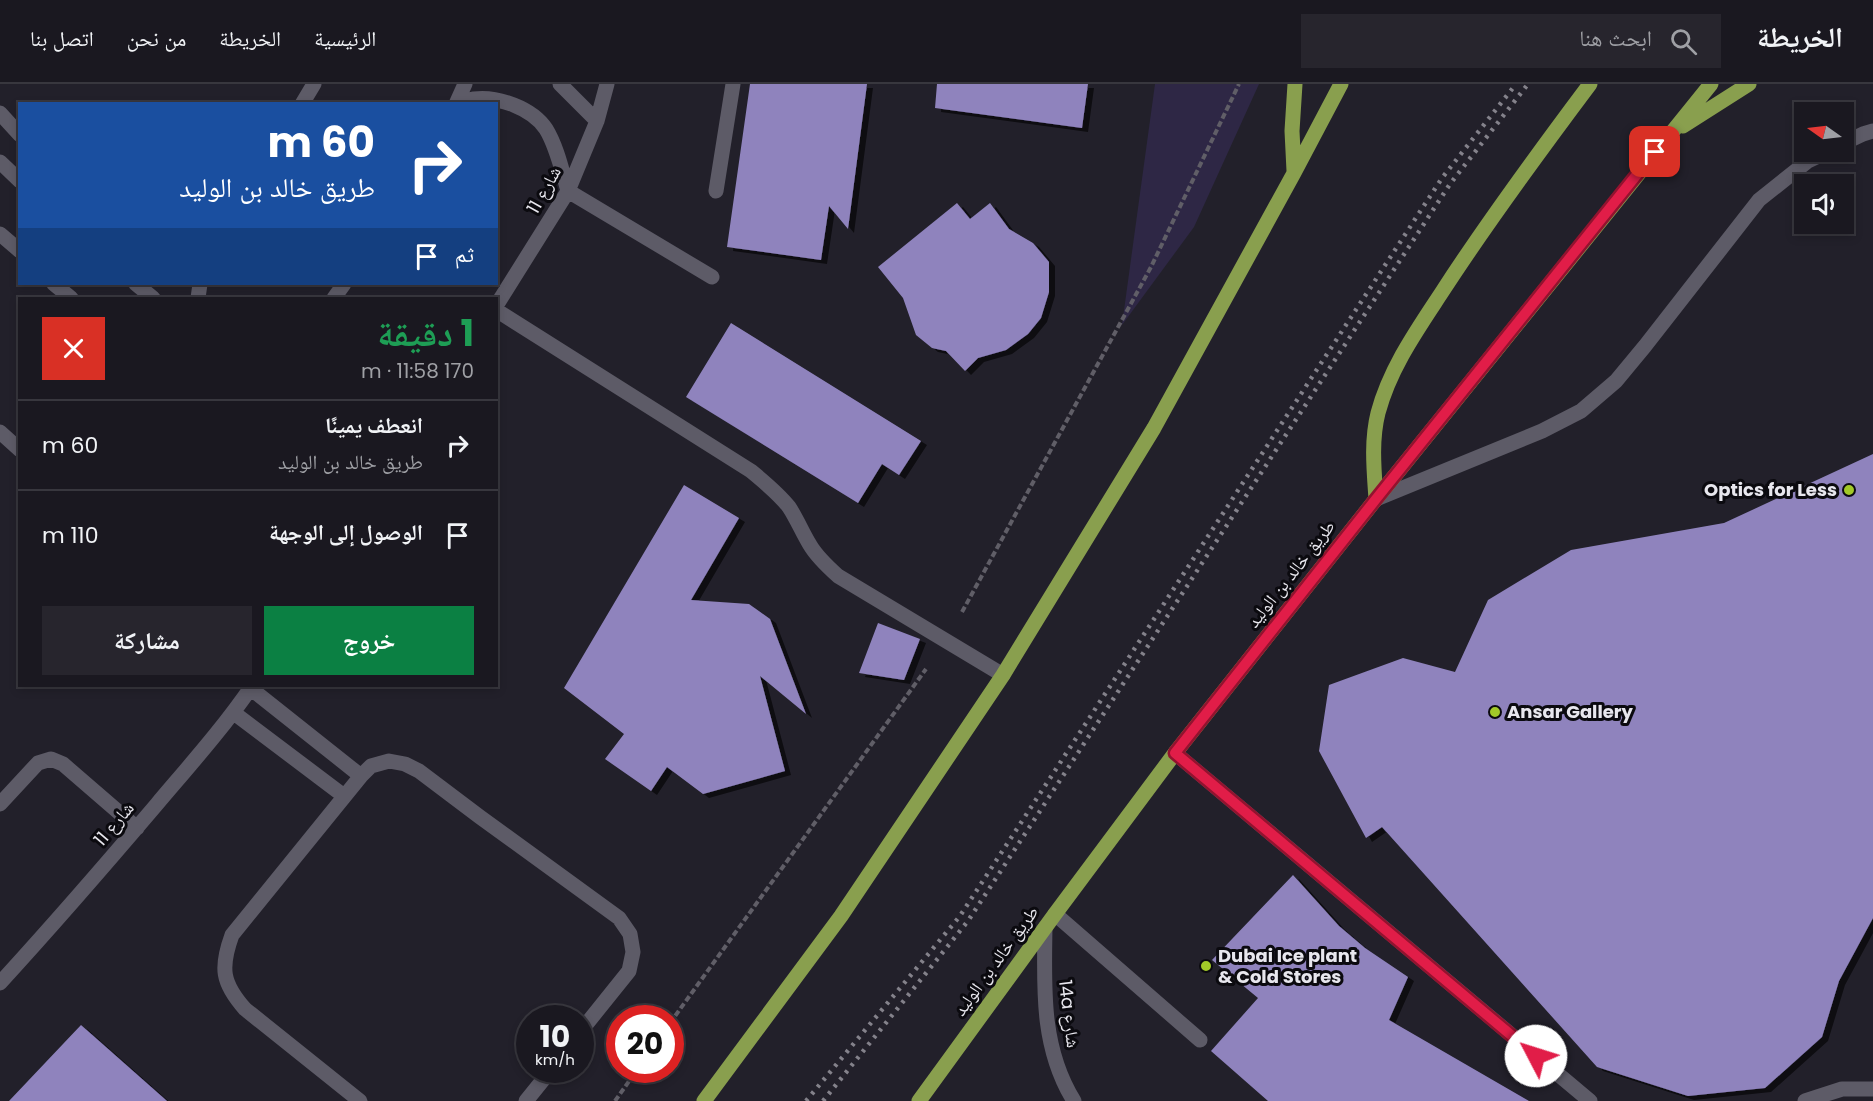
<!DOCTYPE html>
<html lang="ar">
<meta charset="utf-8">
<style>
body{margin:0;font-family:Poppins,"Noto Naskh Arabic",sans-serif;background:#27252d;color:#f1f3f6;direction:rtl;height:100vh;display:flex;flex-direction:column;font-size:22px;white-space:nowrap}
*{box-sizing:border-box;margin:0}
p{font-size:20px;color:#9fa0a5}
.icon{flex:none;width:33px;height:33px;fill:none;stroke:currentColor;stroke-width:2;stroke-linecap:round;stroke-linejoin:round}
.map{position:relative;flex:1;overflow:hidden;direction:ltr}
.panel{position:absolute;left:18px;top:213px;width:480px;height:390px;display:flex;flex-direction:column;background:#1a1820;border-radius:0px;box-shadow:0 3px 9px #0003,0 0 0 2px #38373e;direction:rtl}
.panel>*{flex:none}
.banner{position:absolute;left:18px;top:18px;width:480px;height:183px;border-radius:0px;box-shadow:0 3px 9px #0003,0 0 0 2px #38373e;direction:rtl;background:#1a4fa0;color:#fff;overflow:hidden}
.needle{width:39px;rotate:284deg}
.fabs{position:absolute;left:1794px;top:18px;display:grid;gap:12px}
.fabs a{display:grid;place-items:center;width:60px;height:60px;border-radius:0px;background:#1a1820;box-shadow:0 3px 9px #0003,0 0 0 2px #38373e;font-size:30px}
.speed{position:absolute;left:516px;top:921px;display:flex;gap:12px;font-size:30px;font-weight:700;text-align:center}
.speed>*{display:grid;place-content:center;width:78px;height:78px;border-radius:50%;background:#1a1820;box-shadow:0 3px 9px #0003,0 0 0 2px #38373e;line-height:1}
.speed small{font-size:15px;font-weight:400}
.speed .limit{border:9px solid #d22;background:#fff;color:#111}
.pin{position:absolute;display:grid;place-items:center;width:51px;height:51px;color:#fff;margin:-26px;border-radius:12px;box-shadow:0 3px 9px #0006}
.me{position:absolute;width:66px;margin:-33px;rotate:310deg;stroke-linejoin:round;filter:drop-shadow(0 0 4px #0008)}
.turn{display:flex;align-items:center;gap:21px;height:126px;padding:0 24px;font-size:27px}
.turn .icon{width:78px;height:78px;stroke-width:2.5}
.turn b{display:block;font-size:42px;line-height:51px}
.then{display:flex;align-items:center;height:57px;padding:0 24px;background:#0003;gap:12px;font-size:22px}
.round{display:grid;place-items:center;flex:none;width:63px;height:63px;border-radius:0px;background:#27252d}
.summary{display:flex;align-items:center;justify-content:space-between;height:102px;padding:0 24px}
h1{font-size:36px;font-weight:700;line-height:45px;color:#1e9e55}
.primary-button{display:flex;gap:12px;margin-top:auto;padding:12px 24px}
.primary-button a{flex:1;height:69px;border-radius:0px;background:#0b8043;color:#fff;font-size:24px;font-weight:700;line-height:69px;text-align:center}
.primary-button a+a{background:#27252d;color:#f1f3f6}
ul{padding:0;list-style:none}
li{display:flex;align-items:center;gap:18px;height:90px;padding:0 24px;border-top:2px solid #38373e}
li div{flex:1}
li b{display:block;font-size:22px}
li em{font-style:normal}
header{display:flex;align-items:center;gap:36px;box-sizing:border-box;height:84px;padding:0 30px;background:#1a1820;border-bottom:2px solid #38373e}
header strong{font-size:28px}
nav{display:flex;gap:33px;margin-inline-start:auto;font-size:21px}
.search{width:420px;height:54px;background:#27252d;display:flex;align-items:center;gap:15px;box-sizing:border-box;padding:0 21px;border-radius:0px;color:#9fa0a5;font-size:22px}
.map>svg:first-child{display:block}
</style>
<header>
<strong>الخريطة</strong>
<div class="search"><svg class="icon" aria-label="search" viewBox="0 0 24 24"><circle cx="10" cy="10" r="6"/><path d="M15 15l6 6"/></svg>ابحث هنا</div>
<nav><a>الرئيسية</a><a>الخريطة</a><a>من نحن</a><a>اتصل بنا</a></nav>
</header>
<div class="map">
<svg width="1873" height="1017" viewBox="0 0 1873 1017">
<defs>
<filter id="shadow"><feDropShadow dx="6" dy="4" stdDeviation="0" flood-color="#0009"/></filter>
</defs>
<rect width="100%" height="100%" fill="#22202a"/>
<path fill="#2e2745" d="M 1155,0 L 1259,0 L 1194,143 L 1122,241 Z"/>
<path fill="#8f83bd" filter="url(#shadow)" d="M 750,0 L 867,0 L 848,145 L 829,122 L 821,176 L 727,163 Z
M 937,0 L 1088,0 L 1082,44 L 935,24 Z
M 957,119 L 970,135 L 990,119 L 1009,145 L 1033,159 L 1049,178 L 1049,208 L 1041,234 L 1028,250 L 1006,266 L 978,274 L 965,287 L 946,267 L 932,264 L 916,251 L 903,214 L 878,183 Z
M 731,239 L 921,357 L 899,391 L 882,380 L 858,419 L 686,313 Z
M 1873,370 L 1873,834 L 1839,897 L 1822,953 L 1765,1004 L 1688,1012 L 1597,983 L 1382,743 L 1366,754 L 1319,667 L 1329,601 L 1403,574 L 1455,588 L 1488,516 L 1571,466 L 1724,439 Z
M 684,401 L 739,434 L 691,516 L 749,520 L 770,535 L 806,630 L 760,592 L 785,687 L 703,710 L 667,683 L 651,707 L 605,675 L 624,650 L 564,604 Z
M 878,539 L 920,555 L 904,596 L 859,589 Z
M 1293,791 L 1339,842 L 1365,864 L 1408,893 L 1389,936 L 1529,1017 L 1268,1017 L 1211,967 L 1258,914 L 1212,876 Z
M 81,941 L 167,1017 L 9,1017 Z"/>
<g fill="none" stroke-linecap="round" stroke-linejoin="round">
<path stroke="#605e67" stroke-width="4" stroke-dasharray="6 3" stroke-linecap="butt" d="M 962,528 L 1151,183 L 1239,0
M 670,939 L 926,585
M 615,1017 L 637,986"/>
<path stroke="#5d5b67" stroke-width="15" d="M 560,0 L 597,37
M 302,20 L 314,0
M 456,20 C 462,18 468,16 474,15 C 498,12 532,24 546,45 C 557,63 562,87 568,107 L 712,193
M 456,20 L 465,0
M 0,29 L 20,51
M 1844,59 L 1863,50 L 1873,47
M 0,78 L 20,97
M 716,107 L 733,0
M 0,150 L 20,167
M 54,200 L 71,214
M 136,200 L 153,214
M 198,214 L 200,200
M 334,214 L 344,200
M 496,222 L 568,107 L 597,37 L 607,0
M 496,226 L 751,387 C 764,398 778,409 789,423 C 797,435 802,448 810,461 C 817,473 828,483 838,492 L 1003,591
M 0,348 L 20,366
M 1376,415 L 1542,347 L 1581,327 L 1616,297 L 1645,262 L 1759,116 L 1808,77 L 1827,68
M 250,604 L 361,692
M 234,629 L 344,712
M 1175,669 L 1590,1017
M 0,720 L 38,679 L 51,675 L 63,680 L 137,744
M 1055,830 L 1200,956
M 1045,844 C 1044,904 1041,964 1074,1017
M 0,899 C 54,840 106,780 157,720 C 190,681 224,643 252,602
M 360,1017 L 245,925 C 222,899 220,884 232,851 L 361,692 L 371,682 L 389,677 L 405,680 L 419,687 L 480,733 L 619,834 L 630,850 L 633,868 L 629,887 L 580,948
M 526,1017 L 551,986
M 1805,1017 L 1842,1005 L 1873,1005"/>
<path stroke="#899f4e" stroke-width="15" d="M 1683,42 L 1749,0
M 1294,87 L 1292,47 L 1295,0
M 1376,415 C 1374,386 1371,357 1378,329 C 1390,284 1417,246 1442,208 C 1488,137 1539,68 1590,0
M 704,1017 L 841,832 L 1003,591 L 1154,344 L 1294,89 L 1341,0
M 919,1017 L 1055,830 L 1175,669 L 1376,415 L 1711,0"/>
<path stroke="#84828b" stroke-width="4.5" stroke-dasharray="3 6" stroke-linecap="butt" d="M 806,1017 L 960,832 L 1442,94 L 1516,0
M 823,1017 L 968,837 L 1450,100 L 1528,0"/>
</g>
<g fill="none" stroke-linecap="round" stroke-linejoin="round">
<defs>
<path id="route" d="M 1536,972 L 1175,669 L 1376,415 L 1655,68"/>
</defs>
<use href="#route" stroke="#92132f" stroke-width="15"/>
<use href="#route" stroke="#e11d48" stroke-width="10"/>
</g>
<g fill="#a2c928" stroke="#0b0a0f" stroke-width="2">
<circle cx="1849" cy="406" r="6"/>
<circle cx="1495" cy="628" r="6"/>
<circle cx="1206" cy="882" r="6"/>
</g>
<g text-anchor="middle" stroke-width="6" stroke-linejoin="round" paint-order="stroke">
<g font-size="18" fill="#e8e7ee" stroke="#0b0a0f">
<text transform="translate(544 106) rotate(-61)" y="6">شارع 11</text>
<text transform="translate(1291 490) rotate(-52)" y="6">طريق خالد بن الوليد</text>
<text transform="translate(114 740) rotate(-50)" y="6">شارع 11</text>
<text transform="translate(996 877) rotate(-54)" y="6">طريق خالد بن الوليد</text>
<text transform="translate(1069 930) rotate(83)" y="6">14a شارع</text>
</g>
<g font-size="18" font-weight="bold" fill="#e8e7ee" stroke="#0b0a0f" text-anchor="start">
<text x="1837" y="412" text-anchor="end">Optics for Less</text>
<text x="1507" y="634">Ansar Gallery</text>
<text x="1218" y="878">Dubai Ice plant<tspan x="1218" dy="21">&amp; Cold Stores</tspan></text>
</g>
</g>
</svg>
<div class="fabs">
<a><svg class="needle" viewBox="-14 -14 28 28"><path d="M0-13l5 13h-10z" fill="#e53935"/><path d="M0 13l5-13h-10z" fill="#9fa0a5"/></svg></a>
<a><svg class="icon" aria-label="sound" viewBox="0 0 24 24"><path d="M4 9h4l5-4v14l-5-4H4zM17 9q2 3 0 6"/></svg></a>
</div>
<div class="speed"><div>10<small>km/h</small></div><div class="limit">20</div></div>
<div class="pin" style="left:1655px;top:68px;background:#d93025"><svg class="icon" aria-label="arrive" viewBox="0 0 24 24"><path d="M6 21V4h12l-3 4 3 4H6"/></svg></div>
<svg class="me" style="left:1536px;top:972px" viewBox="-20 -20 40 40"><circle r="19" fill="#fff"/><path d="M0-13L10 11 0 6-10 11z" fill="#e11d48"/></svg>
<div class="banner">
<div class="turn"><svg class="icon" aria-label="right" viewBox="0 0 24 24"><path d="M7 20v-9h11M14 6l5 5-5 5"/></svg><div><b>60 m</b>طريق خالد بن الوليد</div></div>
<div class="then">ثم<svg class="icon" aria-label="arrive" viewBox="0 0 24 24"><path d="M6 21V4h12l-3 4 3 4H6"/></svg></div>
</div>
<section class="panel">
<div class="summary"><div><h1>1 دقيقة</h1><p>170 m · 11:58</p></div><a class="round" style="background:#d93025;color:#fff"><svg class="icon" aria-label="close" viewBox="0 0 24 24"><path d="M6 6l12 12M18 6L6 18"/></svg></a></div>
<ul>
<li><svg class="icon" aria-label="right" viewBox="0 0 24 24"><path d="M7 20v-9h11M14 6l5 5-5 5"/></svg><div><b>انعطف يمينًا</b><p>طريق خالد بن الوليد</p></div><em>60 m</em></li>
<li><svg class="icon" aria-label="arrive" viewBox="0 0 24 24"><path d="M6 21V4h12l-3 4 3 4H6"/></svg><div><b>الوصول إلى الوجهة</b></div><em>110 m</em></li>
</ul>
<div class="primary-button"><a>خروج</a><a>مشاركة</a></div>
</section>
</div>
